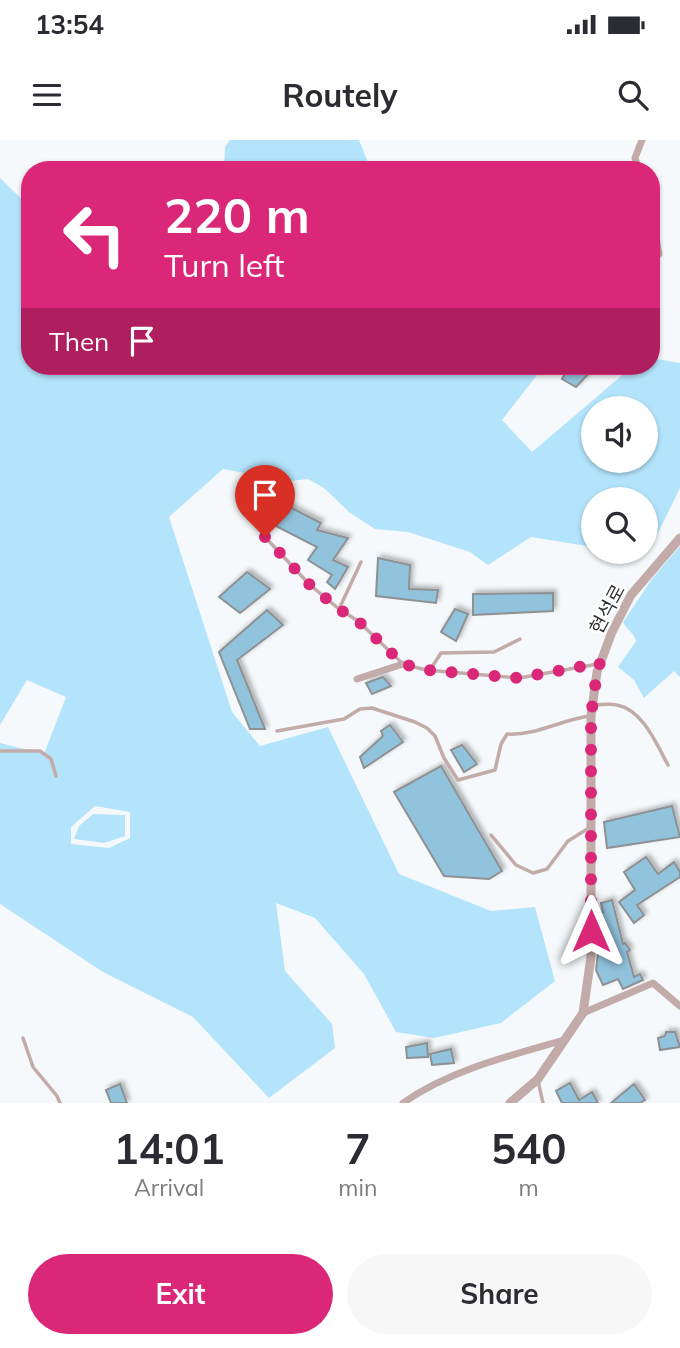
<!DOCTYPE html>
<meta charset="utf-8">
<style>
body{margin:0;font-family:Mulish,"Noto Sans KR",sans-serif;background:#f7f7f7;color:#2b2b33;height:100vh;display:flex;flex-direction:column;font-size:26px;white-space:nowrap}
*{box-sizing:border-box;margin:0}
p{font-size:23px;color:#7c7c81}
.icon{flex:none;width:38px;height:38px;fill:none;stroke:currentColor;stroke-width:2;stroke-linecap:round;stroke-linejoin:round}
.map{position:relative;height:963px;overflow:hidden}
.side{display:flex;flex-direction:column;background:#fff;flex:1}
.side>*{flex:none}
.guide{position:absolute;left:21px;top:21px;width:639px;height:214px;border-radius:28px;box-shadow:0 2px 5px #0004;background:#db2777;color:#fff;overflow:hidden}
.tools{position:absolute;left:581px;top:256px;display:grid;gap:14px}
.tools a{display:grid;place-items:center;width:77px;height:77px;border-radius:50%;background:#fff;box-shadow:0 2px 5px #0004;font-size:35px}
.pin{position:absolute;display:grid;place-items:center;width:60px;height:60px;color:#fff;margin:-72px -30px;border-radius:50% 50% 50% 0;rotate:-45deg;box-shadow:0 0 7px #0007}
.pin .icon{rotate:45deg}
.me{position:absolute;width:77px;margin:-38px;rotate:0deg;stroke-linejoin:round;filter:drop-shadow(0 0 5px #0008)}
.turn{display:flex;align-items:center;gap:24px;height:147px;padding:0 28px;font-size:32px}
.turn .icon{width:91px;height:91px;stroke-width:2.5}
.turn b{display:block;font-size:49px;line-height:60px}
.then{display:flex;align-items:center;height:66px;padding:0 28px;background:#0003;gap:14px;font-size:26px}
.eta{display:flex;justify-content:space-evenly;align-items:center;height:119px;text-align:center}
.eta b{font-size:42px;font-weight:700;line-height:49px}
.action{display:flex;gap:14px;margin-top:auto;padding:14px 28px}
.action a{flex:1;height:80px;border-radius:42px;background:#db2777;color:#fff;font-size:28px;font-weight:700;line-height:80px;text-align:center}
.action a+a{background:#f7f7f7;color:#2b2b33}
.status{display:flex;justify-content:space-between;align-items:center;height:49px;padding:0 35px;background:#fff;direction:ltr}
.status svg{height:19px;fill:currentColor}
header{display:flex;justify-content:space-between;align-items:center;height:91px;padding:0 28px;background:#fff;font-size:32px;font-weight:700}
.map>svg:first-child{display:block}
</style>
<div class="status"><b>13:54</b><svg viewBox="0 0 49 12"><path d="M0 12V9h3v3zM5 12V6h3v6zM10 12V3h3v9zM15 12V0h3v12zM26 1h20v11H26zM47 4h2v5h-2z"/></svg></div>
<header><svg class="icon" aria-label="menu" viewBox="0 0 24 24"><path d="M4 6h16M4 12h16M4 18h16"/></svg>Routely<svg class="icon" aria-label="search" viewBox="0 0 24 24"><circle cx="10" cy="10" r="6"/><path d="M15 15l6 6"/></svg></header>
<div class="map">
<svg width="680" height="963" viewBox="0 0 680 963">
<defs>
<filter id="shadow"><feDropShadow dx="3" dy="-3" stdDeviation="2" flood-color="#0004"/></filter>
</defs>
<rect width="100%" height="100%" fill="#f5f9fb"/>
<path fill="#b3e4fc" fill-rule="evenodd" d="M 230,0 L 359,0 L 371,30 L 224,30 L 225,7 Z
M 0,38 L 30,67 L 30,226 L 544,226 L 502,280 L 532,312 L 633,226 L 651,226 L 651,218 L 680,223 L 680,348 L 655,399 L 646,400 L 646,359 L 593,359 L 593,407 L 531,397 L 488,425 L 470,412 L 408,392 L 375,389 L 349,372 L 324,348 L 308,339 L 290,341 L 223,329 L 169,377 L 232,572 L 260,606 L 328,587 L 399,734 L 491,771 L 535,767 L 555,841 L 501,883 L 434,898 L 396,892 L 364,834 L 315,778 L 276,763 L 285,831 L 332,884 L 335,908 L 269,958 L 193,877 L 103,832 L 0,764 L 0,603 L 44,614 L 66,557 L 27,540 L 0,585 ZM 593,268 L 646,268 L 646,320 L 593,320 ZM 95,666 L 130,672 L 130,698 L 109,708 L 71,704 L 71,687 Z
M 680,406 L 680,537 L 674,531 L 644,558 L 634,540 L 618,527 L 636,501 C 634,493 627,490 623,482 L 652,439 Z
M 93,674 L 125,675 L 125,696 L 104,703 L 74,699 L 79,686 Z"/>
<path fill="#92c3dc" stroke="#8e9193" stroke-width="2" filter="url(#shadow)" d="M 570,226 L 581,226 L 589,233 L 576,247 L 562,239 Z
M 284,364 L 321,383 L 317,390 L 348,398 L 333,420 L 348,427 L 335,449 L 327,442 L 332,435 L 308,420 L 317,407 L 274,385 Z
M 378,418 L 410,425 L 409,449 L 438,450 L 436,463 L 376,456 Z
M 247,432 L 270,449 L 240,473 L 219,457 Z
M 553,453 L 553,471 L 473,475 L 473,454 Z
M 455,469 L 468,474 L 456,501 L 441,492 Z
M 267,470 L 283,485 L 237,520 L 265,589 L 250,589 L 219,512 Z
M 383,537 L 391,546 L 372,554 L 366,543 Z
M 390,585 L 403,602 L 364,628 L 360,617 L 383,596 L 381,591 Z
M 462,605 L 477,624 L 464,632 L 451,610 Z
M 441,626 L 502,731 L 489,739 L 444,736 L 394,652 Z
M 672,666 L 680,697 L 607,708 L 604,682 Z
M 646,717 L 658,734 L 674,722 L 680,732 L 680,737 L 637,765 L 644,775 L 634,783 L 619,762 L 635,750 L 624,732 Z
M 612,760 L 623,804 L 625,803 L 630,810 L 627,812 L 634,837 L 640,834 L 643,840 L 623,849 L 618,839 L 603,845 L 596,830 L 598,813 L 608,810 L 598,775 L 603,772 L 601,763 Z
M 666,892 L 675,892 L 680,907 L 660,910 L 658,898 L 665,896 Z
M 427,903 L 428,917 L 407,918 L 406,907 Z
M 451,909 L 454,923 L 432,925 L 430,914 Z
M 570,943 L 579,960 L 592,952 L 598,963 L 562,963 L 556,951 Z
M 120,944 L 127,963 L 111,963 L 106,950 Z
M 634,944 L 645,960 L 640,963 L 611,963 Z"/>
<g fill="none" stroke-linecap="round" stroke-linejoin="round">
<path stroke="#c3aba9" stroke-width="3.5" d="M 265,397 L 310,445 L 339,469 L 358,481 L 403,524 L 426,530 L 519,538 L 598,524
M 339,469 L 361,422
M 430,530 L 441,513 L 494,512 L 520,499
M 594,565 C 601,565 610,563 617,565 C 643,570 657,605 668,625
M 277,591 L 344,579 L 360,569 L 372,568 L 415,582 L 427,588 L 435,596 L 444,618 L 458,640 L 495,630 L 501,604 L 507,594 C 535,596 561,580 589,576
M 0,611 L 40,611 L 51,619 L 56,636
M 491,695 L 516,725 L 533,733 L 547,729 L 568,701 L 589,688
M 23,898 L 33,927 L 57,956 L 60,963
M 538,941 L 543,963"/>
<path stroke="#c3aba9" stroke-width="7" d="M 639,30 L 635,18 L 642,0
M 651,69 L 659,114 L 651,119
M 357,539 L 403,524
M 583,873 L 653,843 L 680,866
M 403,963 C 450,930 509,916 564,900"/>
<path stroke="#c3aba9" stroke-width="9" d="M 510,963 L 538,939 L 583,873 L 591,817 L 591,576 L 597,532 L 612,492 L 631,455 L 680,398"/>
</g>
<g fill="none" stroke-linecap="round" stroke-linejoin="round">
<path stroke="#db2777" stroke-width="12" stroke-dasharray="0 21.6" d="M 265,397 L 310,445 L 339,469 L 358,481 L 403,524 L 426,530 L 519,538 L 600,523 L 597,532 L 591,576 L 591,791"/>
</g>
<g text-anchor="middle" stroke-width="5" stroke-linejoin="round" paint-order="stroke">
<g font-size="19" fill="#2f3132" stroke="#fff">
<text transform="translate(607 469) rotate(-62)" y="7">현석로</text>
</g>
</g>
</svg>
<div class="tools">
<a><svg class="icon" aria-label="sound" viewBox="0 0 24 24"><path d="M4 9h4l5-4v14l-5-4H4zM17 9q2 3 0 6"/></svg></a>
<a><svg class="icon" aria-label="search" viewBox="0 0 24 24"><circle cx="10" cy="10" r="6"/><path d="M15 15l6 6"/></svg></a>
</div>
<div class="pin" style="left:265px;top:397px;background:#d93025"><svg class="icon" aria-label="arrive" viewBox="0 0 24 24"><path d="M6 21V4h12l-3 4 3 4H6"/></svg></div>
<svg class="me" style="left:591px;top:791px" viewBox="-20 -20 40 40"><path d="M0-17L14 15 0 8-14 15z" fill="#db2777" stroke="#fff" stroke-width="4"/></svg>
<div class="guide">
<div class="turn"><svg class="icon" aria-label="left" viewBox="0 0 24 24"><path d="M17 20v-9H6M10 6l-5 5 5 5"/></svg><div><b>220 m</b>Turn left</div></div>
<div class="then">Then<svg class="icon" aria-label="arrive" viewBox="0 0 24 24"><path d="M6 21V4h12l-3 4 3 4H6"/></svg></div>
</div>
</div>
<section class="side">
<div class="eta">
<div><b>14:01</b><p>Arrival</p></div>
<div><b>7</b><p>min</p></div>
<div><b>540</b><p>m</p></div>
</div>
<div class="action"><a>Exit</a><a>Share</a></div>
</section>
